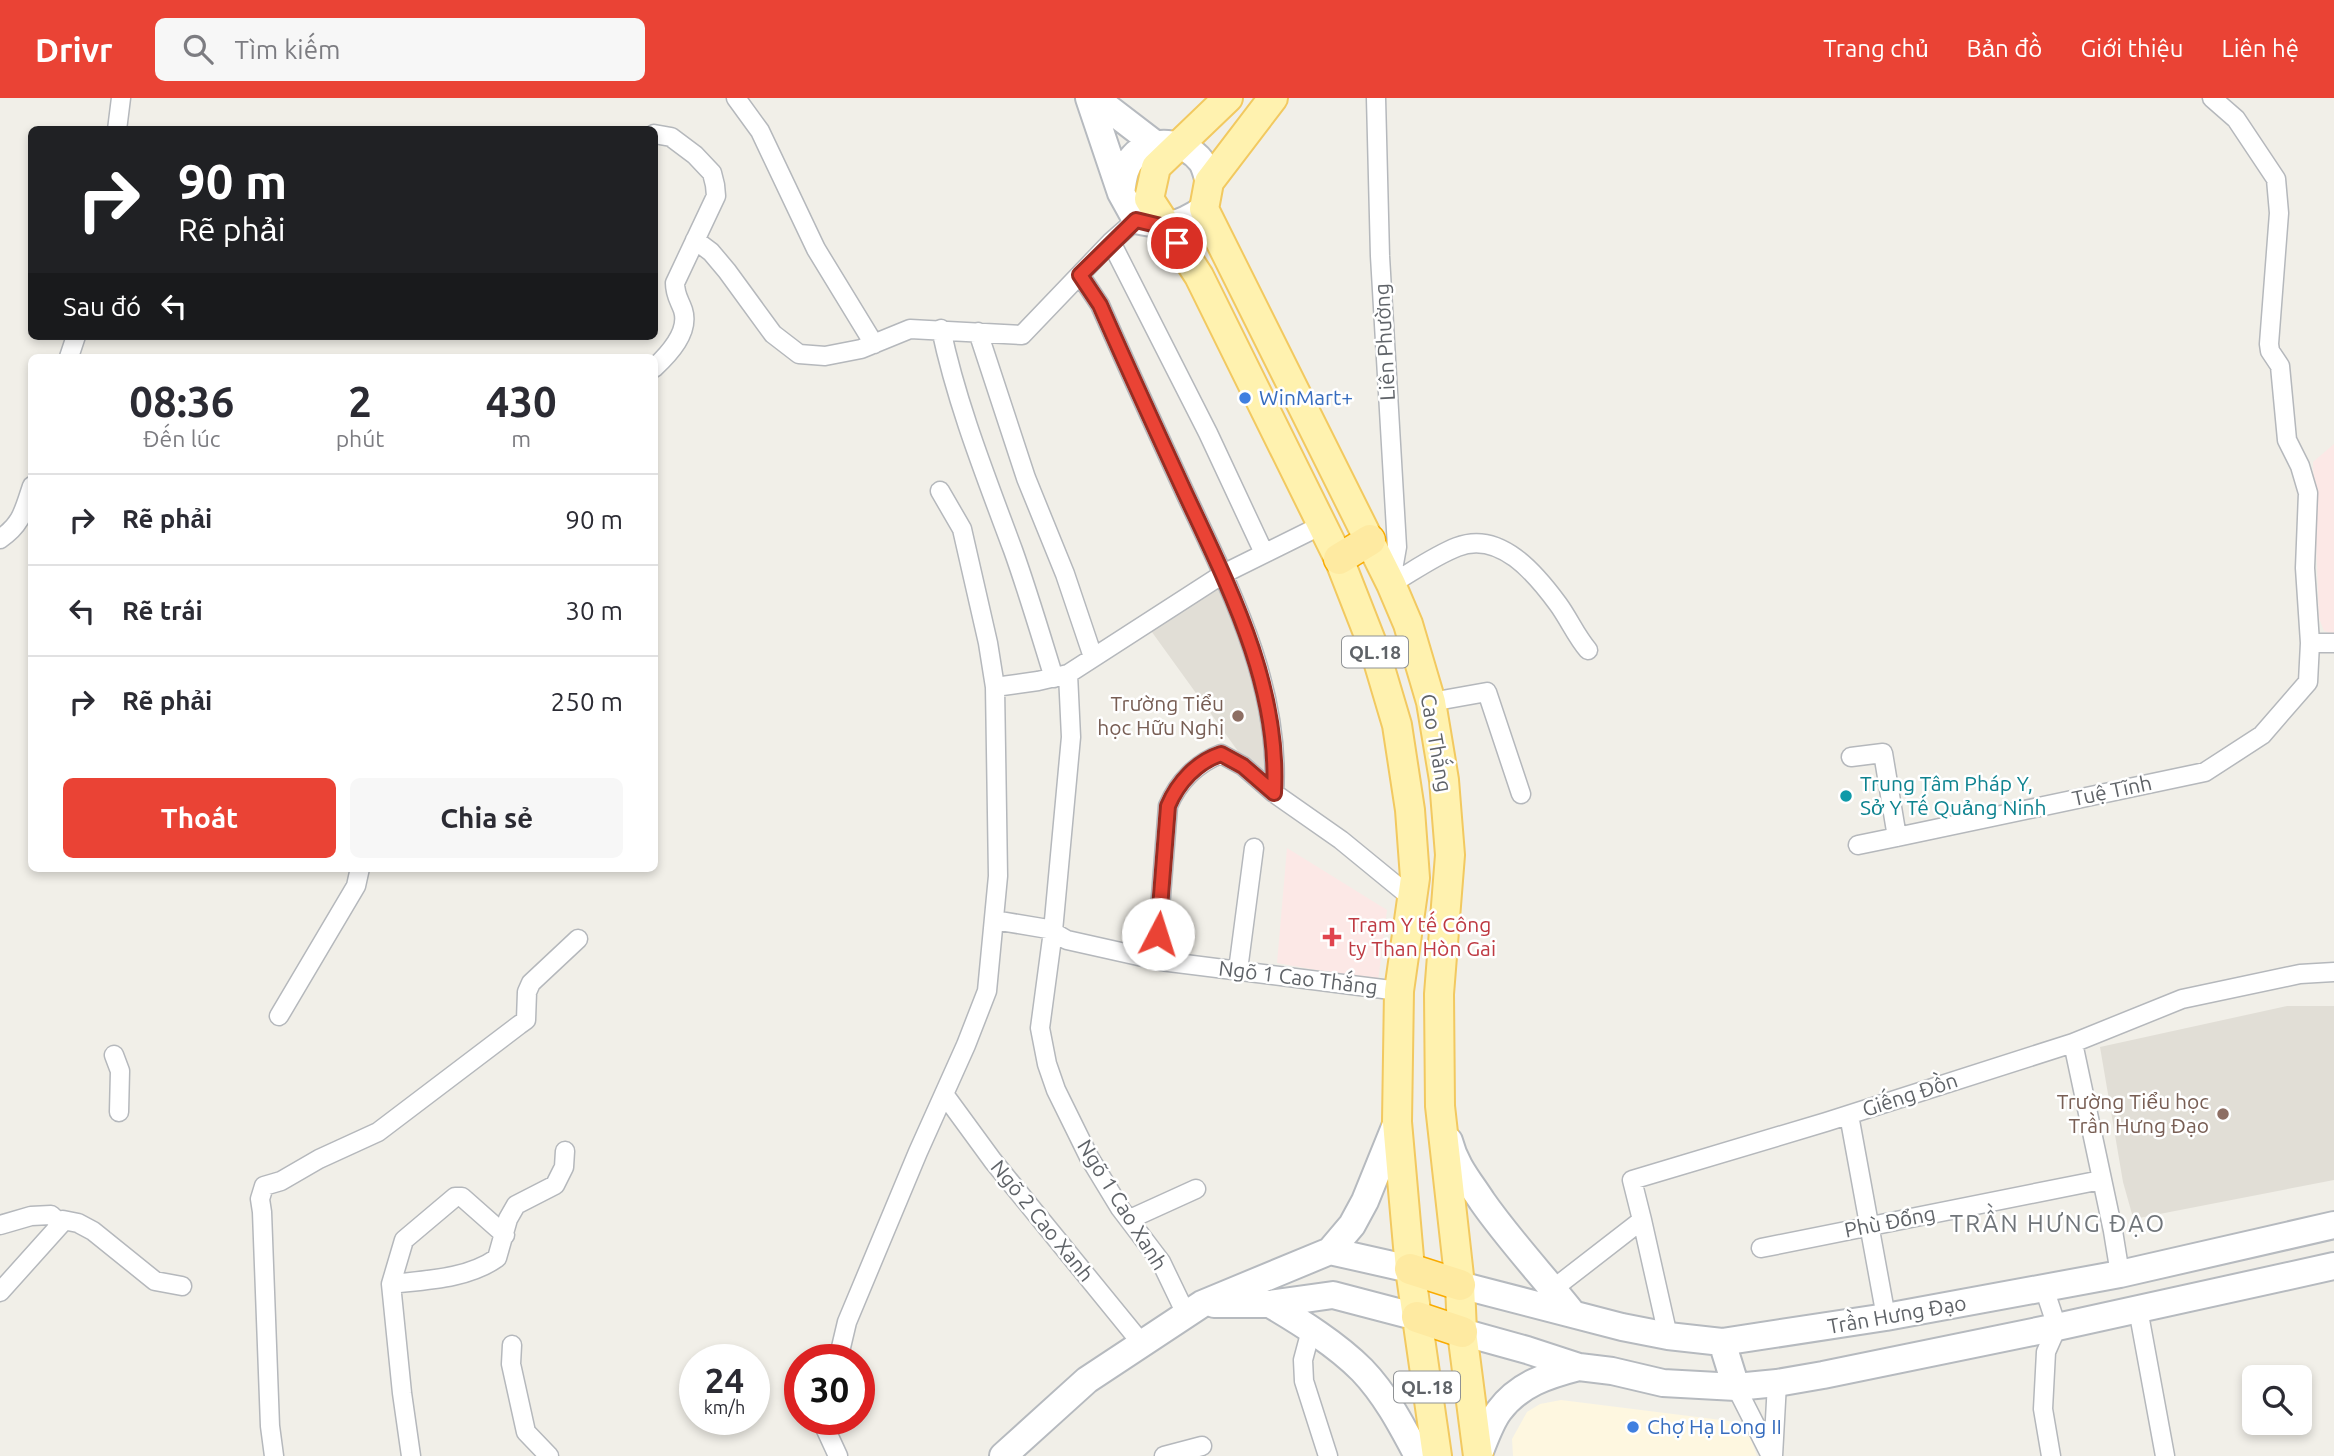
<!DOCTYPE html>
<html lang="vi">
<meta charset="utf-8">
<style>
body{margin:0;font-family:Ubuntu,sans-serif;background:#f7f7f7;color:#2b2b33;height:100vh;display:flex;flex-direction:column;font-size:26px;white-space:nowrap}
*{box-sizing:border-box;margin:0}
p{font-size:23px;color:#7c7c81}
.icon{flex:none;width:38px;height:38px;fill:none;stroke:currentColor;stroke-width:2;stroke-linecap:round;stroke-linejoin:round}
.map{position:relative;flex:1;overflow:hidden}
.sheet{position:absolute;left:28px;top:256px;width:630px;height:518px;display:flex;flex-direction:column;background:#fff;border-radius:10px;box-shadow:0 4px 10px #0003}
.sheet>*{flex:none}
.hud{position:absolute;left:28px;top:28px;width:630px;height:214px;border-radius:10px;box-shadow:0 4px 10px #0003;background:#202124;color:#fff;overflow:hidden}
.tools{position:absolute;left:2242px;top:1267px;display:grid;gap:14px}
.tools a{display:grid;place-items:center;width:70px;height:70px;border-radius:10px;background:#fff;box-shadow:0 4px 10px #0003;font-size:35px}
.speed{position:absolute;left:679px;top:1246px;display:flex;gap:14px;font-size:35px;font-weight:700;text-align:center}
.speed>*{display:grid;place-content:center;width:91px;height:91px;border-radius:50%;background:#fff;box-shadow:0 4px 10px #0003;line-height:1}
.speed small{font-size:18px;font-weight:400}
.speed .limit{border:10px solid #d22;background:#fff;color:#111}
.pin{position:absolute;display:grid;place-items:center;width:60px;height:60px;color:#fff;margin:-30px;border:4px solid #fff;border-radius:50%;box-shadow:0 2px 7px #0007}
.me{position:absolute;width:77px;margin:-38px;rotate:5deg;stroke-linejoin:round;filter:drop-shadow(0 0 5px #0008)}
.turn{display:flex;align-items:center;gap:24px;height:147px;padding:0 35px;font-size:32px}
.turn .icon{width:91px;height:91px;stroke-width:2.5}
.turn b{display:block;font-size:49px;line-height:60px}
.then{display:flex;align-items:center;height:66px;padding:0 35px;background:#0003;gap:14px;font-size:26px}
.eta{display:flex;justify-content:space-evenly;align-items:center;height:119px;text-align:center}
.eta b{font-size:42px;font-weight:600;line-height:49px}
.action{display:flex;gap:14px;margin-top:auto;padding:14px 35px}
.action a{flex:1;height:80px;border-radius:10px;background:#ea4335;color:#fff;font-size:28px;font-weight:600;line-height:80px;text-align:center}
.action a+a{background:#f7f7f7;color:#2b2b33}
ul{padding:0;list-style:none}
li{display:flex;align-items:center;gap:21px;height:91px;padding:0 35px;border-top:2px solid #e1e1e2}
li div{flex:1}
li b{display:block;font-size:26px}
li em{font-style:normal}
header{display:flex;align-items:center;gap:42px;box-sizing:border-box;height:98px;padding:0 35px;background:#ea4335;color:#fff}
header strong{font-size:33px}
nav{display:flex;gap:38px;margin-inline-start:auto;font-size:24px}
.search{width:490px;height:63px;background:#f7f7f7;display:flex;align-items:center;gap:18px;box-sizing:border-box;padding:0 24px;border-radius:10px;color:#7c7c81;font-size:26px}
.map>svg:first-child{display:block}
</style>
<header>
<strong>Drivr</strong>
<div class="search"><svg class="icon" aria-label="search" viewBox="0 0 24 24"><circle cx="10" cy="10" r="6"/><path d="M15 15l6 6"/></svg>Tìm kiếm</div>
<nav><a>Trang chủ</a><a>Bản đồ</a><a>Giới thiệu</a><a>Liên hệ</a></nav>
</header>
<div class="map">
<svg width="2334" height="1358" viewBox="0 0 2334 1358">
<rect width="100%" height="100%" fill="#f1efe8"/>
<path fill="#fef7e0" d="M 1561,1302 L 1745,1325 L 1757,1358 L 1513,1358 L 1512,1341 L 1527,1314 L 1540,1306 Z"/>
<path fill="#e1ded6" d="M 1222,487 L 1254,568 L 1269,674 L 1261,676 L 1240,656 L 1149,530 Z
M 2287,908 L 2334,908 L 2334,1082 L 2139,1120 L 2132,1116 L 2123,1084 L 2100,949 Z"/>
<path fill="#fce8e6" d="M 2334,346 L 2334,536 L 2324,533 L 2319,520 L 2313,364 Z
M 1287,750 L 1387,812 L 1378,883 L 1277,865 Z"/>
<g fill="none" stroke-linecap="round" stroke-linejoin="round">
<defs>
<path id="minor" d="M 736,0 L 760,33 L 816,151 L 874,246
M 1376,0 L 1380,158 L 1397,449 L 1391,483
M 117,32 L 121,0
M 654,36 L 671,39 L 695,57 L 712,75 L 715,87 L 716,98 L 675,185 C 675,197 679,201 683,212 C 690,234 669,256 654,270
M 695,142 L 711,154 L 727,173 L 773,236 L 799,256 L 825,258 L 861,251 L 910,231 L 1022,237 L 1111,144 L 1136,122
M 1111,144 L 1208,335 L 1264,455
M 1080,177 L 1100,207 C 1128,271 1157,334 1186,397 C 1230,491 1281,589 1274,695
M 941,231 C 957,307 986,379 1013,452 C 1028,494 1041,538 1054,580
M 978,234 L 1026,380 L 1065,476 L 1093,559
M 69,259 L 76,238
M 0,441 C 22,426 24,412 32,388
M 1391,486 C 1412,474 1434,458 1457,449 C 1500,432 1536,476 1558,506 C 1569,521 1576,538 1588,552
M 2310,545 L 2334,545
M 1068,576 L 1071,639 L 1053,833 L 1040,930 L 1047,966 L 1056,992 L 1089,1059 L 1120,1110 L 1161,1164 L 1186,1216
M 995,589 L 1038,583 L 1068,576 L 1223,476 L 1322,427
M 1431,604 L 1487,594 L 1521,696
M 1851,659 L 1883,655 L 1897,739 L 2205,674 L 2262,637 L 2308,584 L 2310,545 L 2305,470 L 2308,395 L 2300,368 L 2287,342 L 2280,268 L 2270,253 L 2269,246 L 2279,115 L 2276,81 L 2236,21 L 2212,0
M 1858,747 L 1897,739
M 994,822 L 1048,831 L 1067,842 L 1161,863 L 1399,893
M 1156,862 L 1168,708 C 1178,684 1197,665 1221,656 L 1243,668 L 1274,695 L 1341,742 L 1413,801
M 1238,872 L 1254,750
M 279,918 L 356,788 L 360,770
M 2073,945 L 2113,1133 L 2120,1176
M 114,957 L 120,973 L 119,1014
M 944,996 L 993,1063 L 1143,1247
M 1849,1017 L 1886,1219
M 1130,1121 L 1196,1091
M 1642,1122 L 1668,1238
M 0,1127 L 31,1118 L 51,1117 L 61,1126 L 63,1122 L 78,1125 L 93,1133 L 155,1183 L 182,1188
M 1761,1150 L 2101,1082
M 391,1186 C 426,1182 467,1181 497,1160 L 508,1121 L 516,1107 L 555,1087 L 564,1069 L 565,1053
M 2044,1190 L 2057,1229 L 2046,1254 L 2043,1311 L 2051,1358
M 1553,1191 L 1642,1122 L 1632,1082 L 1826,1024 L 2073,945 L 2182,901 L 2300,876 L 2334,874
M 0,1194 L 61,1126
M 2138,1211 L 2165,1358
M 1311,1232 L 1303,1262 L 1304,1283 L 1328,1358
M 512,1247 L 511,1266 L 526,1334 L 549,1358
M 838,1262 L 847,1224 L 918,1054 L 966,947 L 987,893 L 998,778 L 995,589 L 988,545 L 962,431 L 940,393
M 1736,1289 L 1771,1358
M 821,1321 L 838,1358
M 274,1358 L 270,1328 L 262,1114 L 260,1101 L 264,1088 L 281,1083 L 319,1061 L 378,1034 L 519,927 L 526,922 L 527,894 L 531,885 L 578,841
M 411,1358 L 402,1295 L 391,1186 L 404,1142 L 455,1099 L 462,1099 L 505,1137
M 1164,1358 L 1202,1348
M 1773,1358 L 1777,1285"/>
<path id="secondary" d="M 1089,0 L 1121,95 L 1136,122 C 1169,129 1175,130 1204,111
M 1095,0 L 1155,46
M 1121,95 C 1123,82 1124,69 1133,59 C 1150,39 1186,43 1201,63 C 1205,68 1207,78 1209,84
M 1449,1043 C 1455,1067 1469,1083 1482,1103 C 1510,1143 1543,1178 1573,1216
M 1330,1153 L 1352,1127 L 1365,1103 L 1397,1024
M 1460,1187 L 1622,1229 L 1668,1238 L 1722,1244 L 1886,1219 L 2120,1176 L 2334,1127
M 1214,1206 L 1270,1206 L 1333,1197 L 1417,1219
M 1270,1206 C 1302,1225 1336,1246 1362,1272 C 1386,1297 1402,1328 1418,1358
M 1462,1234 L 1527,1252 L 1579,1269 L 1612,1273 L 1663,1285 L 1736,1289 L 1777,1285 L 1823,1277 L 2057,1229 L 2334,1168
M 1722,1244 L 1736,1289
M 1003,1358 L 1087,1282 L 1202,1206 L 1330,1153 L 1410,1171
M 1478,1358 C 1484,1344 1490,1325 1499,1313 C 1519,1286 1548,1277 1579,1269"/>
<path id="primary" d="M 1228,0 L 1156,69 L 1149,101 L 1199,178 L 1339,461 L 1375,553 L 1397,627 L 1410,712 L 1415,780 L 1399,893 L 1397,1024 L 1410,1171 L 1437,1358
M 1273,0 L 1209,84 L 1204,111 L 1391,486 L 1408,526 L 1431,604 L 1444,682 L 1450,757 L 1439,896 L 1440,1008 L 1460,1187 L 1462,1234 L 1478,1358"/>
<path id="trunk" d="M 1339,461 L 1370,442
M 1410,1171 L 1460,1187
M 1417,1219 L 1462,1234"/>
</defs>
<use href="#minor" stroke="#b5b8bc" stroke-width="21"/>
<use href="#secondary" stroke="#b6babf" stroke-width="30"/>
<use href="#primary" stroke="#f2c960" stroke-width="32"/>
<use href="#trunk" stroke="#f9ab00" stroke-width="33"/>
<use href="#minor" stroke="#fff" stroke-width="18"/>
<use href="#secondary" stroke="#fff" stroke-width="26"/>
<use href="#primary" stroke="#fff2af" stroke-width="28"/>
<use href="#trunk" stroke="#feeaa1" stroke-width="30"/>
</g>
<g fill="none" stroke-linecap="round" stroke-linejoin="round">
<defs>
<path id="route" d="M 1158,836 L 1168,708 C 1178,684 1197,664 1221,656 L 1243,668 L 1274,695 C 1280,589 1230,491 1186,397 C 1157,334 1128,271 1100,207 L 1080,177 L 1136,122 L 1165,129 L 1177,145"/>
</defs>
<use href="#route" stroke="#982c22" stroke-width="18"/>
<use href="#route" stroke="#ea4335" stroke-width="12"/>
</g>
<g fill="#3f7fe0" stroke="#fff" stroke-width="2.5">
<circle cx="1245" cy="300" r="7"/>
<circle cx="1633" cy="1329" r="7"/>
</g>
<g fill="#8d6e63" stroke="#fff" stroke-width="2.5">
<circle cx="1238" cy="618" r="7"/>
<circle cx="2223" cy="1016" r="7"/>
</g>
<circle fill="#0f9aa8" stroke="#fff" stroke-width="2.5" cx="1846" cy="698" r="7"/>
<path fill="#e0444e" stroke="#fff" stroke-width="2.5" d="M1328.5 828.5h7v7h7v7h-7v7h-7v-7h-7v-7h7z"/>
<g text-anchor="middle" stroke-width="5" stroke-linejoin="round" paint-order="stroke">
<g fill="#fff" stroke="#8f9295" stroke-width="2">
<rect x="1342" y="538.5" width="66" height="31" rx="5"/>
<rect x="1394" y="1273.5" width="66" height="31" rx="5"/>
</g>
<g font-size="19" font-weight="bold" fill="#5f6368">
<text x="1375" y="561">QL.18</text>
<text x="1427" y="1296">QL.18</text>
</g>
<g font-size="21" fill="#5f6368" stroke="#fff">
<text transform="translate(1385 244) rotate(-93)" y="7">Liên Phường</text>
<text transform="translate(1436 645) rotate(80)" y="7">Cao Thắng</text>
<text transform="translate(2112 693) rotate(-12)" y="7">Tuệ Tĩnh</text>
<text transform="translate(1298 880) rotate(7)" y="7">Ngõ 1 Cao Thắng</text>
<text transform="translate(1910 997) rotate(-18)" y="7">Giếng Đồn</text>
<text transform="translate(1122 1107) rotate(58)" y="7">Ngõ 1 Cao Xanh</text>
<text transform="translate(1042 1123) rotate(51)" y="7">Ngõ 2 Cao Xanh</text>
<text transform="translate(1890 1124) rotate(-11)" y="7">Phù Đổng</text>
<text transform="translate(1897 1217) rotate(-10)" y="7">Trần Hưng Đạo</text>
</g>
<g font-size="21" fill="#366cbe" stroke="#fff" text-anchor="start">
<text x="1259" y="307">WinMart+</text>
<text x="1647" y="1336">Chợ Hạ Long II</text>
</g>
<g font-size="21" fill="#785e54" stroke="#fff" text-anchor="end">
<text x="1224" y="613">Trường Tiểu<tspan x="1224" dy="24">học Hữu Nghị</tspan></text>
<text x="2209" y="1011">Trường Tiểu học<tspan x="2209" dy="24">Trần Hưng Đạo</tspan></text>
</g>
<g font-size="21" fill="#0d838f" stroke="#fff" text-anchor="start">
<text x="1860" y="693">Trung Tâm Pháp Y,<tspan x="1860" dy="24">Sở Y Tế Quảng Ninh</tspan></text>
</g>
<g font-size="21" fill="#be3a42" stroke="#fff" text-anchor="start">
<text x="1348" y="834">Trạm Y tế Công<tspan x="1348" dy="24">ty Than Hòn Gai</tspan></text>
</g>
<g font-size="24" letter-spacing="2" fill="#70757a" stroke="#fff">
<text x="2058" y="1134">TRẦN HƯNG ĐẠO</text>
</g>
</g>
</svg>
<div class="tools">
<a><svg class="icon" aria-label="search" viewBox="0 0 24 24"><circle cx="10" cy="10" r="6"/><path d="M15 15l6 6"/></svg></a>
</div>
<div class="speed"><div>24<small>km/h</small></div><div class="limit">30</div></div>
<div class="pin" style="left:1177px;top:145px;background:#d93025"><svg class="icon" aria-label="arrive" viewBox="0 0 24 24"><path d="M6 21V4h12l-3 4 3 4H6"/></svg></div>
<svg class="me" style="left:1158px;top:836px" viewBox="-20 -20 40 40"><circle r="19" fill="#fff"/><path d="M0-13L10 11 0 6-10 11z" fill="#ea4335"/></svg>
<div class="hud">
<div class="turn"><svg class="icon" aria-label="right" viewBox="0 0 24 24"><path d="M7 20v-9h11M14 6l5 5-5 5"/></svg><div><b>90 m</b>Rẽ phải</div></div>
<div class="then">Sau đó<svg class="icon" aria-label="left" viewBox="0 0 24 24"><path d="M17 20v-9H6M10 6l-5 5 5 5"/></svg></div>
</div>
<section class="sheet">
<div class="eta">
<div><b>08:36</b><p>Đến lúc</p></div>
<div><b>2</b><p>phút</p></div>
<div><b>430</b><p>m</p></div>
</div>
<ul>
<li><svg class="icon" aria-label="right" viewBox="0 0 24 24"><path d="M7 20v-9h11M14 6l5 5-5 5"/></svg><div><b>Rẽ phải</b></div><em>90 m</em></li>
<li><svg class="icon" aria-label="left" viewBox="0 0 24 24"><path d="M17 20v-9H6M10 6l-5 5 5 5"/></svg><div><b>Rẽ trái</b></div><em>30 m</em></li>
<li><svg class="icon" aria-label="right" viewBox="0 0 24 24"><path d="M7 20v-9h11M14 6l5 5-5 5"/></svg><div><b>Rẽ phải</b></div><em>250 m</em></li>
</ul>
<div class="action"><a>Thoát</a><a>Chia sẻ</a></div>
</section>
</div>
